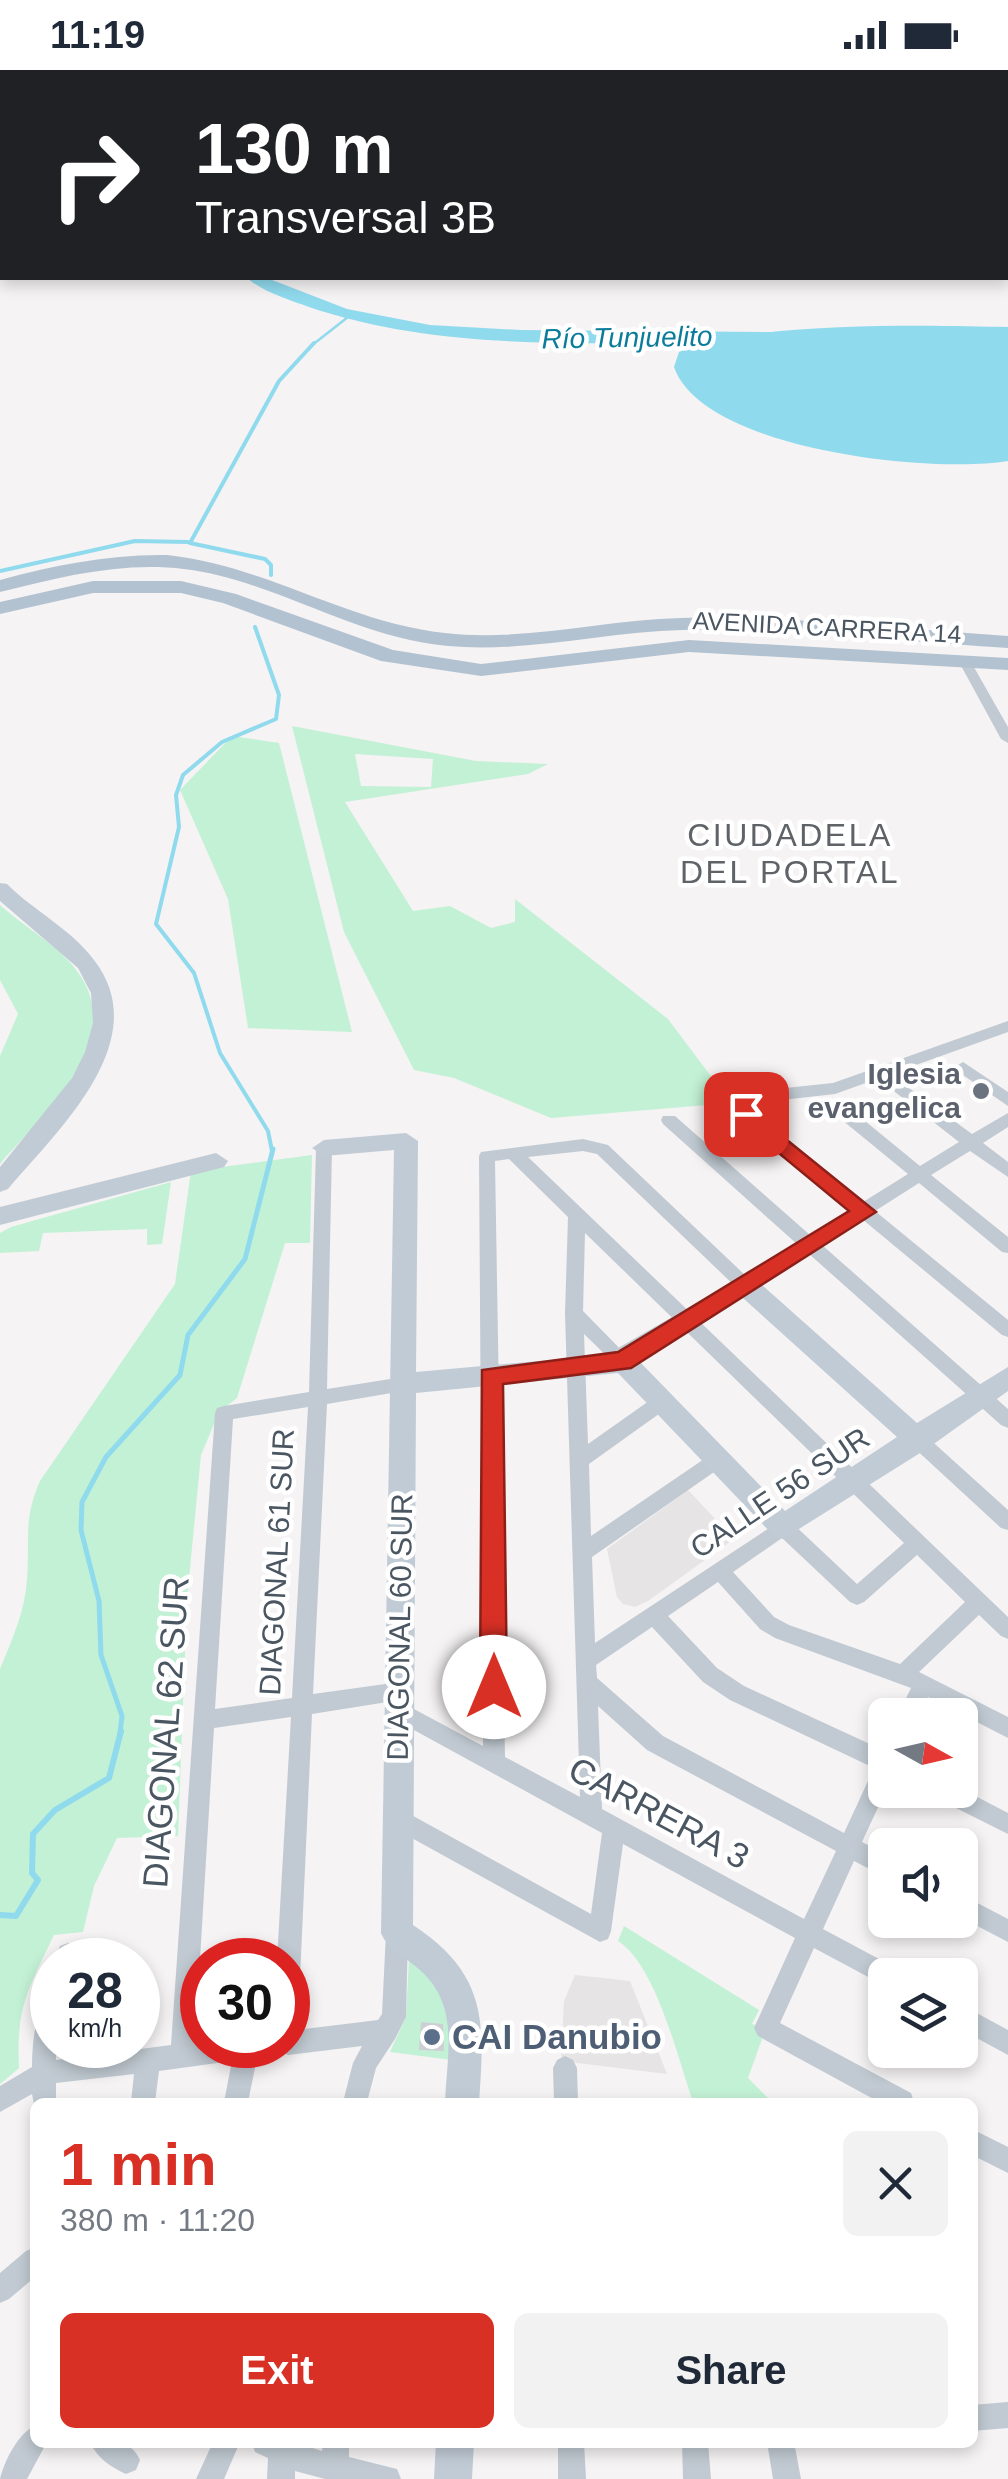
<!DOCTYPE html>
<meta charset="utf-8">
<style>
body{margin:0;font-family:Arial,sans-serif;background:#f2f2f3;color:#1f2937;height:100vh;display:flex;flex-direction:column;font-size:38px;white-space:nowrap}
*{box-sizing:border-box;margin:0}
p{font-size:32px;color:#747a83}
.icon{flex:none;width:55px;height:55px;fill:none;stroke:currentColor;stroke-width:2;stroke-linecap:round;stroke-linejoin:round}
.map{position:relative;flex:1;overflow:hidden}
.drawer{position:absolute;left:30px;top:2028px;width:948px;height:350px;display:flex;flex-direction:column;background:#fff;border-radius:15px;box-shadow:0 5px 15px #0003}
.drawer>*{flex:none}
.hud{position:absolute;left:0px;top:0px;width:1010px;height:210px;box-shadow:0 5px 15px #0003;background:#202124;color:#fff;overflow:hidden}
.needle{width:65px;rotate:98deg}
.fabs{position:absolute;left:868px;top:1628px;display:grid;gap:20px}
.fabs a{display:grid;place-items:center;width:110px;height:110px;border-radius:15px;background:#fff;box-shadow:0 5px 15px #0003;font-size:50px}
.speed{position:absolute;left:30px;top:1868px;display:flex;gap:20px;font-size:50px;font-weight:700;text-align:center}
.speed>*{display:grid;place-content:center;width:130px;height:130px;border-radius:50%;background:#fff;box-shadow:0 5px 15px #0003;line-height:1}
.speed small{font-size:25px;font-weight:400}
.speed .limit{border:15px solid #d22;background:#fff;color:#111}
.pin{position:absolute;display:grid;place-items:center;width:85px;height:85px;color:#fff;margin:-42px;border-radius:20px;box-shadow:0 5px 15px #0006}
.me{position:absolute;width:110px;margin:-55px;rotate:0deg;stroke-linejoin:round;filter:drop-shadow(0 0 8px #0008)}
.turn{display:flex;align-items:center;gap:35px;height:210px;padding:0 30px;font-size:45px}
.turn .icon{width:130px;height:130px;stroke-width:2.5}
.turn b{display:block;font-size:70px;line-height:85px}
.round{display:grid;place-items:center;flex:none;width:105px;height:105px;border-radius:15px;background:#f2f2f3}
.summary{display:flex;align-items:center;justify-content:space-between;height:170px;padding:0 30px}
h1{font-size:60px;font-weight:700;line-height:75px;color:#d93025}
.button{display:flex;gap:20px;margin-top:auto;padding:20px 30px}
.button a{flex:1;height:115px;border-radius:15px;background:#d93025;color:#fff;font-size:40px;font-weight:700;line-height:115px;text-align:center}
.button a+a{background:#f2f2f3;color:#1f2937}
.status{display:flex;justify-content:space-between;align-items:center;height:70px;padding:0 50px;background:#fff;direction:ltr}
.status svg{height:28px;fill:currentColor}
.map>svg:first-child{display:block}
</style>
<div class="status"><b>11:19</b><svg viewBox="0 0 49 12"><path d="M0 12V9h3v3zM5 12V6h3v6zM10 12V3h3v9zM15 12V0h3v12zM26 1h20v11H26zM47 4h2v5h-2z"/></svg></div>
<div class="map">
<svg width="1008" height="2409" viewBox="0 0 1008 2409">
<rect width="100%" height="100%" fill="#f5f3f3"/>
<path fill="#e6e4e5" d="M 688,1420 L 734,1469 L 648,1531 L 635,1537 L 623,1534 L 617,1527 L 607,1479 Z
M 575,1905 L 630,1911 L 667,2004 L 561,1991 L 564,1931 Z"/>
<path fill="#c3f1d5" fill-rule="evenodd" d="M 0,0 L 597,0 L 2,2 L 2,37 Z
M 292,656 L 476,691 L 548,694 L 528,704 L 345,732 L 413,841 L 450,836 L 491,858 L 515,852 L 515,829 L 668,949 L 731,1033 L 551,1048 L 454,1008 L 414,1000 L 344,862 ZM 355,684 L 433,689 L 431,717 L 361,716 Z
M 232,666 L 279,673 L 352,962 L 248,958 L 228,829 L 180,720 Z
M 0,835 C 24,857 58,875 77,901 C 129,970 42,1045 0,1094 L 0,986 L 18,944 L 0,910 Z
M 312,1085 L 310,1173 L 285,1173 L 237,1328 L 219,1342 L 201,1385 L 187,1529 L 178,1766 L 117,1768 L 94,1816 L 83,1862 L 54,1865 C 28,1919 16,1937 19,1998 L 0,2014 L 0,1599 C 12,1570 25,1541 27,1510 C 30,1470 23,1449 40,1411 L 175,1214 L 191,1101 Z
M 171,1112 L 162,1174 L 147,1175 L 147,1159 L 43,1163 L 39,1181 L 0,1183 L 0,1163 L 11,1157 Z
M 624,1856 L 759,1940 L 752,1954 L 766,1958 L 748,2008 L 772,2032 L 693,2032 C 678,1989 656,1895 618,1871 Z
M 409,1889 C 456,1920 450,1939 452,1990 L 390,1982 L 406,1947 Z"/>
<path fill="#90daee" d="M 1008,257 L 1008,391 C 931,404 703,380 674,297 L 679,282 C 746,251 930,255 1008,257 Z"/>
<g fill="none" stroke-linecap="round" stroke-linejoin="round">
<path stroke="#90daee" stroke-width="2.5" d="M 311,276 L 348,247"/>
<path stroke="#90daee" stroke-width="4" d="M 0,501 L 135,471 L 188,472
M 271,505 L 271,495 L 265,489 L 190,473 L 279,311 L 314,273
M 255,557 L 279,625 L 276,649 L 222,672 L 183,705 L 176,725 L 179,757 L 156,854 L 194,903 L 220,983 L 268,1061 L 272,1081"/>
<path stroke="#90daee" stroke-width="5" d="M 120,1663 L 122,1646 L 101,1585 L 99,1531 L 81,1460 L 82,1432 L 106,1387 L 180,1305 L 188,1265 L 245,1189 L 273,1079"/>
<path stroke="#90daee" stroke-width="6" d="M 0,1845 L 16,1846 L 38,1810 L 32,1803 L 33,1764 L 55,1740 L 109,1708 L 121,1661"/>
<path fill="#90daee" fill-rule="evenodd" d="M 0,163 L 2,164 L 2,174 L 0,173 Z
M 247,208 L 267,208 L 347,239 L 430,255 L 521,260 L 777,262 L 786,267 L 757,272 C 609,271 451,285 309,237 C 289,230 263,222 247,208 Z"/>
</g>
<path fill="#cdcfd5" d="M 421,1952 L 443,1954 L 444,1981 L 419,1980 Z"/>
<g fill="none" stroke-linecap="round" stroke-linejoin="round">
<defs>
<path id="highway" d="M 0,35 L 2,35 L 2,45 L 0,45 Z"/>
</defs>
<use href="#highway" stroke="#7690ad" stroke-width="4"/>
<path fill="#c1cad2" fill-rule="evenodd" d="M 965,588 L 971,592 L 1008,657 L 1008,673 L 1001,669 L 959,592 Z
M 1008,951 L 1008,962 L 835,1024 L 747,1034 L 739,1028 L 747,1022 L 833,1013 Z
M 963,992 L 1008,1022 L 1008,1036 L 957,1001 L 955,997 Z
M 901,1012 L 972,1064 L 1008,1043 L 1008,1057 L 983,1073 L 1008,1092 L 1008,1107 L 970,1081 L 931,1105 L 1008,1167 L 1008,1183 L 1002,1182 L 919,1113 L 875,1141 L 1008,1250 L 1008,1267 L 1002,1265 L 862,1149 L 822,1175 L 1008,1339 L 1008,1358 L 1001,1355 L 808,1183 L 751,1220 L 739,1220 L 597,1084 L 583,1081 L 528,1087 L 1008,1547 L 1008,1569 L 1001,1566 L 979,1545 L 919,1602 L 1008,1647 L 1008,1668 L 928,1627 L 920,1645 L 898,1645 L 911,1618 L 775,1568 L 760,1559 L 718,1512 L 668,1546 L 717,1598 L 744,1616 L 885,1681 L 886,1720 L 862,1772 L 885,1784 L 885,1807 L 854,1791 L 823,1859 L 894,1897 L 898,1905 L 885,1905 L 885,1916 L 814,1878 L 780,1953 L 911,2023 L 914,2032 L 879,2032 L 758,1966 L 754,1958 L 795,1868 L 623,1774 L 611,1861 L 608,1869 L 600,1872 L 390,1756 L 387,1749 L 390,1742 L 398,1739 L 406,1742 L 591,1844 L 602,1763 L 392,1648 L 388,1641 L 392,1634 L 399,1631 L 483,1676 L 479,1086 L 481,1082 L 583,1069 L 608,1075 L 746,1206 L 797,1174 L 663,1054 L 661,1050 L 663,1046 L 675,1046 L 810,1165 L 851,1140 L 738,1045 L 740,1041 L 752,1041 L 863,1132 L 908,1104 L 831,1041 L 829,1037 L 831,1033 L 843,1033 L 920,1096 L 959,1072 L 895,1022 L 893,1018 L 895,1014 ZM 509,1089 L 568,1147 L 565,1243 L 580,1727 L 505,1687 L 495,1091 ZM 585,1163 L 904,1473 L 857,1514 L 790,1451 L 783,1449 L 595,1573 L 592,1487 L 727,1393 L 729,1388 L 727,1383 L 720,1380 L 713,1383 L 591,1466 L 589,1394 L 670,1336 L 672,1331 L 670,1326 L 656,1326 L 588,1374 L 584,1264 L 617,1296 L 629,1296 L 632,1291 L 583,1241 ZM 782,1468 L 850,1532 L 857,1535 L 864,1532 L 917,1485 L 965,1532 L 900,1594 L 789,1555 L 774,1547 L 733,1502 ZM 652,1557 L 703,1612 L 730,1630 L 874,1698 L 844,1763 L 663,1666 L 597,1608 L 596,1595 ZM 598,1636 L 647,1680 L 836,1781 L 804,1849 L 602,1739 Z
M 324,1072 L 332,1078 L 327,1319 L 403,1307 L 409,1309 L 412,1314 L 409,1319 L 403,1321 L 327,1334 L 313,1624 L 400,1612 L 407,1614 L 410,1621 L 407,1628 L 400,1630 L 312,1644 L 300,1908 L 296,1916 L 288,1920 L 288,1890 L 277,1890 L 291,1647 L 214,1658 L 195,1972 L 202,1971 L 202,1975 L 288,1975 L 288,1961 L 378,1950 L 382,1944 L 386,1863 L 389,1855 L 397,1852 L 405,1855 L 408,1863 L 406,1947 L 395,1969 L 376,1998 L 367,2032 L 343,2032 L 353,1993 L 362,1976 L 288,1985 L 279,1980 L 269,1987 L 257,1988 L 248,2032 L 224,2032 L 232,1991 L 159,2001 L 155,2032 L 131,2032 L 134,2004 L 56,2013 L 56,2032 L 35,2032 L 35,2039 L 32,2024 L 0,2042 L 0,2016 L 32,1997 C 32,1974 35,1949 44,1928 L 52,1924 L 52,1975 L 56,1975 L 56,1990 L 171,1975 L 215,1343 L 217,1338 L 224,1336 L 309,1322 L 316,1078 ZM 308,1337 L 292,1628 L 215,1639 L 233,1349 Z
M 918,1362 L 925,1365 L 1008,1440 L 1008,1460 L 1001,1458 L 911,1375 L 909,1370 L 911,1365 Z
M 960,1718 L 1008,1743 L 1008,1764 L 934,1727 L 931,1720 Z
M 960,1824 L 1008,1849 L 1008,1872 L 960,1847 Z
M 68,1873 L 76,1876 L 79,1884 L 78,1890 L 54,1890 L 60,1876 Z
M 960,1934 L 1008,1960 L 1008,1985 L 960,1959 Z
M 565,1986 L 573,1990 L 577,1998 L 578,2032 L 554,2032 L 553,1998 L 557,1990 Z
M 972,2059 L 1008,2077 L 1008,2103 L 972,2085 Z
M 35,2177 L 35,2207 L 9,2229 L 0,2233 L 0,2203 L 26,2181 Z
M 1008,2332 L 1008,2358 L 972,2361 L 972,2335 Z
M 35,2356 L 35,2372 L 47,2372 L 27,2409 L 0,2409 C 4,2392 18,2363 35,2356 Z
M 90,2372 C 111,2372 130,2368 140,2390 L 136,2400 L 126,2404 C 112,2398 96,2387 90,2372 Z
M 213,2372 L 240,2372 L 224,2409 L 196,2409 Z
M 252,2372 L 294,2372 L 322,2381 L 323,2372 L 349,2372 L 349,2387 L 397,2399 L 401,2409 L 325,2409 L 295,2401 L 295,2409 L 267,2409 L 268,2388 L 255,2382 Z
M 558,2372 L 584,2372 L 586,2409 L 558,2409 Z
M 682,2372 L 708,2372 L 711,2409 L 683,2409 Z
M 767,2372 L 794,2372 L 801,2409 L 773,2409 Z"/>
<path fill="#c1cbd6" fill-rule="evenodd" d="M 0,813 L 7,814 C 34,841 71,859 94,890 C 156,970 58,1060 8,1119 L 0,1122 L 0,1097 L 72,1008 L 85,982 L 93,953 L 91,923 L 78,898 L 0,831 Z
M 406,1063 L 418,1071 L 416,1302 L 606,1285 L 745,1205 L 754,1208 L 917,1353 L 1008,1297 L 1008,1321 L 928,1378 L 783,1469 L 773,1465 L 618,1303 L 416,1323 L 413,1855 C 487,1904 485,1951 479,2032 L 445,2032 C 447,1984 460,1936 420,1900 C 406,1887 388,1880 381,1863 L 394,1080 L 324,1086 L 312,1078 L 324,1070 ZM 743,1228 L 897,1367 L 785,1441 L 639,1291 Z
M 216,1083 L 228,1091 L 224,1097 L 0,1155 L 0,1137 Z
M 436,2372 L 474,2372 L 472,2409 L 434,2409 Z"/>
<path fill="#b3c2d1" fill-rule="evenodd" d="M 167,485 C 265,495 348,553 445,563 C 523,572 602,550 681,548 C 790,545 899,559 1008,566 L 1008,578 C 900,571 791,558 682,560 C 604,562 526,583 448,576 C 366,569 295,524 217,505 C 143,486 71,504 0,522 L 0,510 C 55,495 110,484 167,485 Z
M 93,511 L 181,511 L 236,524 L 393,580 L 481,594 L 689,570 L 1008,588 L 1008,600 L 689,582 L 481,606 L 381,591 L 223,533 L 181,523 L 93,523 L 0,544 L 0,532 Z"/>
<use href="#highway" fill="#8ba5c1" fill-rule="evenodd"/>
</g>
<path fill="#d93025" stroke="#8d1f18" stroke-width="2.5" d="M 746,1037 L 876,1142 L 631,1298 L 503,1314 L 507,1617 L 503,1625 L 494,1629 L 484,1625 L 480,1617 L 482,1300 L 618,1282 L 849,1141 L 739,1050 L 739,1039 Z"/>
<circle fill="#6b7280" stroke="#fff" stroke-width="4" cx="981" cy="1021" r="10"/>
<circle fill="#5c6f8a" stroke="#fff" stroke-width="4" cx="432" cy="1967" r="10"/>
<g text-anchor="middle" stroke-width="9" stroke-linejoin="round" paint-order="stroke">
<g font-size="25" fill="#4a5661" stroke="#fff">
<text transform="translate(827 557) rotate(3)" y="9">AVENIDA CARRERA 14</text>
</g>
<g font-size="28" font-style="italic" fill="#0c7c9b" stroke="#fff">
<text transform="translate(627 267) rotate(-1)" y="10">Río Tunjuelito</text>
</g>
<g font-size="30" font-weight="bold" fill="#5b616d" stroke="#fff" text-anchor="end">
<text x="961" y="1014">Iglesia<tspan x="961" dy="34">evangelica</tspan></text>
</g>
<g font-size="30" fill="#4a5661" stroke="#fff">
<text transform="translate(780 1423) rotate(-34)" y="10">CALLE 56 SUR</text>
<text transform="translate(277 1492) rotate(-87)" y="10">DIAGONAL 61 SUR</text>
<text transform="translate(400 1557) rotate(-89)" y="10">DIAGONAL 60 SUR</text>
</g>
<g font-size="32" letter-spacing="2.5" fill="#5f6368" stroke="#fff">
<text x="790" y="776">CIUDADELA<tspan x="790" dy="37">DEL PORTAL</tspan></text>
</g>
<g font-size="35" fill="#4a5661" stroke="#fff">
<text transform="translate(166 1662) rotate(-86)" y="12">DIAGONAL 62 SUR</text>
<text transform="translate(659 1743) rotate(28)" y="12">CARRERA 3</text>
</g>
<g font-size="35" font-weight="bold" fill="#4e5e75" stroke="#fff" text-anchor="start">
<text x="452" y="1979">CAI Danubio</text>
</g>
</g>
</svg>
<div class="fabs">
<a><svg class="needle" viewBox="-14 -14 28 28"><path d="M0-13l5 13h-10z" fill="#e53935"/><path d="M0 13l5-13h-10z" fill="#747a83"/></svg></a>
<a><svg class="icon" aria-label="sound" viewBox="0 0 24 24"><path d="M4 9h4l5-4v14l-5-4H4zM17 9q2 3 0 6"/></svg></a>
<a><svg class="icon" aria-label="layers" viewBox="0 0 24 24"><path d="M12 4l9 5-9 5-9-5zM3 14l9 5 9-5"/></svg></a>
</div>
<div class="speed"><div>28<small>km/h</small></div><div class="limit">30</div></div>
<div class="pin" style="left:746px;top:1044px;background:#d93025"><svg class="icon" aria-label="arrive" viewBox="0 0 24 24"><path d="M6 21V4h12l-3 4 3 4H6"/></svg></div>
<svg class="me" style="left:494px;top:1617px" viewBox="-20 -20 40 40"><circle r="19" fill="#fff"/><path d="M0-13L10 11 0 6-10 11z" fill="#d93025"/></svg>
<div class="hud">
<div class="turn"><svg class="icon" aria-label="right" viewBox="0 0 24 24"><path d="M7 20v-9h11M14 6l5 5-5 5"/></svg><div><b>130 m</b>Transversal 3B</div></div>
</div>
<section class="drawer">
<div class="summary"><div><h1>1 min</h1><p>380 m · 11:20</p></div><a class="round"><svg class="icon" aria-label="close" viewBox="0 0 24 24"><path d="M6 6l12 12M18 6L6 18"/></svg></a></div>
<div class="button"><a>Exit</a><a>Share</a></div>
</section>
</div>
